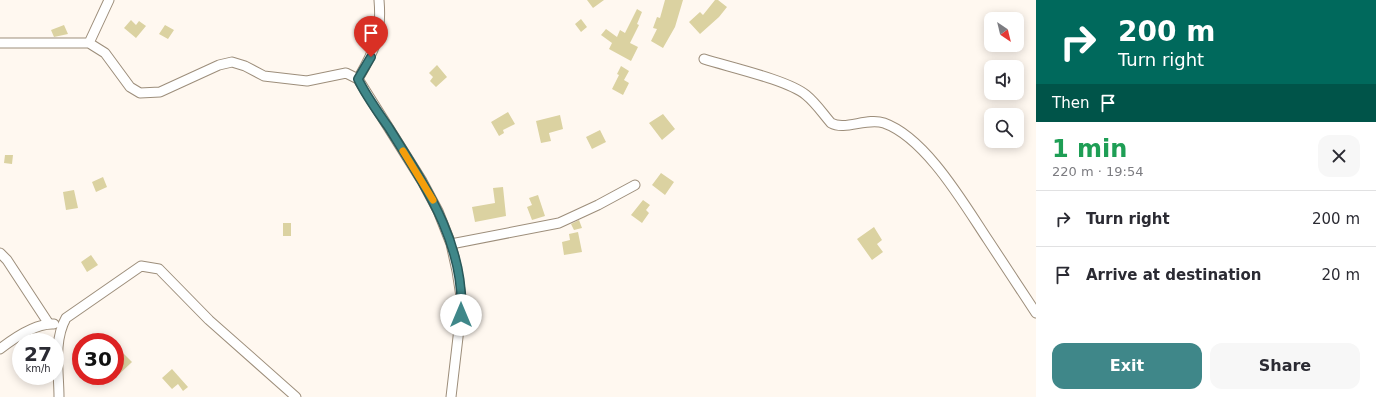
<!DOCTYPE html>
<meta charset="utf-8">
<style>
body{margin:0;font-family:"DejaVu Sans",sans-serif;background:#f7f7f7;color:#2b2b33;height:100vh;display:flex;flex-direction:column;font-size:15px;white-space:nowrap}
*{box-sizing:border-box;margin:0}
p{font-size:13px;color:#7c7c81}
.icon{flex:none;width:22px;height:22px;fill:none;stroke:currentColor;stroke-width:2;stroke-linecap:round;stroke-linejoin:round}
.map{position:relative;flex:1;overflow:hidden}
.side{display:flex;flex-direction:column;background:#fff;width:340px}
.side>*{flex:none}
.top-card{background:#00695c;color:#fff;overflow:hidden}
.needle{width:26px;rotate:145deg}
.fabs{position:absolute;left:984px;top:12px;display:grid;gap:8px}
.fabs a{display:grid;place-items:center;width:40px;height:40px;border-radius:8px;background:#fff;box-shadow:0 2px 10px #0003;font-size:20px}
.speed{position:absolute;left:12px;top:333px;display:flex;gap:8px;font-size:20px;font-weight:700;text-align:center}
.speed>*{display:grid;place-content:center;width:52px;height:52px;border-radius:50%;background:#fff;box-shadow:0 2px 10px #0003;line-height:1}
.speed small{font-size:10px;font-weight:400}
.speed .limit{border:6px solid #d22;background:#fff;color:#111}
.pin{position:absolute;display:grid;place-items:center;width:34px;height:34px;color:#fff;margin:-41px -17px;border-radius:50% 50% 50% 0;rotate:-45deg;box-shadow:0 0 4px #0007}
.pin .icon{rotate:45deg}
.me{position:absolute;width:44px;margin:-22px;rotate:0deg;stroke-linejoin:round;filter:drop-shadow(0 0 3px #0008)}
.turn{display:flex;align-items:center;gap:14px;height:84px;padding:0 16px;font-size:18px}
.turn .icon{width:52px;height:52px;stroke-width:2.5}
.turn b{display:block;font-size:28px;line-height:34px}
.then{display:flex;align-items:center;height:38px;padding:0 16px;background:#0003;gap:8px;font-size:15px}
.round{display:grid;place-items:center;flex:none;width:42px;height:42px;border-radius:12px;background:#f7f7f7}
.head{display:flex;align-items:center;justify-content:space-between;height:68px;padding:0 16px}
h1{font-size:24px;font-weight:700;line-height:30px;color:#1e9e55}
.action{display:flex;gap:8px;margin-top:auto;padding:8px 16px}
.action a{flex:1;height:46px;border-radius:12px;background:#3f8789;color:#fff;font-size:16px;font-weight:700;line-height:46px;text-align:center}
.action a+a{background:#f7f7f7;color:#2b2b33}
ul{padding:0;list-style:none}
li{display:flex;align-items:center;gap:12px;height:56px;padding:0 16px;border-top:1px solid #e1e1e2}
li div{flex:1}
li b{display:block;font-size:15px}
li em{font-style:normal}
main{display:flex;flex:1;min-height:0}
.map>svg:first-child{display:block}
</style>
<main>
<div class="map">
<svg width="1036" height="397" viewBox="0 0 1036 397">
<rect width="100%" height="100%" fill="#fff8f0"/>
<path fill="#dbd2a1" d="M 587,0 L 604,0 L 593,8 Z
M 665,0 L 683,0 L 675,27 L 663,48 L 651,41 L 657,29 L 653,28 L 657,17 L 660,18 Z
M 715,0 L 718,0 L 727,7 L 719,17 L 700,34 L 689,22 L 700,12 L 703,15 Z
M 637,9 L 642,12 L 637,24 L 639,25 L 630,43 L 638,47 L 631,61 L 609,49 L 612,43 L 601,35 L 606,29 L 617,37 L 620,30 L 625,33 Z
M 581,19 L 587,27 L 581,32 L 575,24 Z
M 131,20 L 136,25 L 139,21 L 146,26 L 136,38 L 124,28 Z
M 64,25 L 68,34 L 54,37 L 51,30 Z
M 165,25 L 174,30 L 168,39 L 159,34 Z
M 437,65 L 447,77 L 436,87 L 430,81 L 433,77 L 429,73 Z
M 621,66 L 629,71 L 624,80 L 629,83 L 623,95 L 612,89 L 619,75 L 617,74 Z
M 508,112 L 515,124 L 503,130 L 504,133 L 499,136 L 491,122 Z
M 663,114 L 675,129 L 662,140 L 649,123 Z
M 560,115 L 563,129 L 549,133 L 551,141 L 541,143 L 536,121 Z
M 600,130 L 606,142 L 592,149 L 586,137 Z
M 5,155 L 13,155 L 12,164 L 4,163 Z
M 661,173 L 674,182 L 665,195 L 652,185 Z
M 103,177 L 107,187 L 96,192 L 92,182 Z
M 503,187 L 506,216 L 475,222 L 472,207 L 495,203 L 493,188 Z
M 74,190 L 78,208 L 66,210 L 63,192 Z
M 538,195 L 545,216 L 532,220 L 527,207 L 532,205 L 529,198 Z
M 643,200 L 650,205 L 646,210 L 649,213 L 642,223 L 631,215 Z
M 579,220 L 582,228 L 574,230 L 571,224 Z
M 283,223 L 291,223 L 291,236 L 283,236 Z
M 874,227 L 882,240 L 877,244 L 883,252 L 872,260 L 857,239 Z
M 578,232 L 582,252 L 564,255 L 562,242 L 570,240 L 569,234 Z
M 91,255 L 98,265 L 87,272 L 81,262 Z
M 124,354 L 132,362 L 115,378 L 115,361 Z
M 172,369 L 188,387 L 183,391 L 178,384 L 172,389 L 162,378 Z"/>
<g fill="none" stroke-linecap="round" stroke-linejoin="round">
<defs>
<path id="minor" d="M 379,0 C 382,34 375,50 358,79 L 422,181 L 438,211 L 451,244 L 457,271 L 462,303 L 451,397
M 0,43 L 89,43 L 105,53 L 130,87 L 140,93 L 160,92 L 219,65 L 232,62 L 245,66 L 264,76 L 307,81 L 346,73 L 358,79
M 89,43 L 109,0
M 704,59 C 729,67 788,80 806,95 C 816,103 823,114 831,123 C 845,131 867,117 884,123 C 926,138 964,204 988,240 C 1004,264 1020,289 1036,313
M 451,244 L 559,223 L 598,205 L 635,185
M 0,253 L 7,260 L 49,324
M 0,349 C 14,338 36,323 54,324
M 59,397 C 59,372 53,341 66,318 L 141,266 L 159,269 L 209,320 L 296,397"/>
</defs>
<use href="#minor" stroke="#9d8e7b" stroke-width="11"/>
<use href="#minor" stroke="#fff" stroke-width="9"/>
</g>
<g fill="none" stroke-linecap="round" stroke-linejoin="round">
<defs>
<path id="route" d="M 371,57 L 358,79 C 366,96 378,112 389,128 C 424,184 466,245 461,315"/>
</defs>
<use href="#route" stroke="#295859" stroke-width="10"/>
<use href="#route" stroke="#3f8789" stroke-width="7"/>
<path stroke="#f59e0b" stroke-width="7" d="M 403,151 L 433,200"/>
</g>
</svg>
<div class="fabs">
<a><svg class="needle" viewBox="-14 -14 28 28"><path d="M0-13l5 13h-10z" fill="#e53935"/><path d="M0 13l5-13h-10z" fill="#7c7c81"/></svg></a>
<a><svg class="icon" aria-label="sound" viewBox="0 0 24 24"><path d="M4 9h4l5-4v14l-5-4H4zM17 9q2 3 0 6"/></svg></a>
<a><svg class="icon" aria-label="search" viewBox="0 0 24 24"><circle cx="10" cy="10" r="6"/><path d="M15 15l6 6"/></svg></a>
</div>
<div class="speed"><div>27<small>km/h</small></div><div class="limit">30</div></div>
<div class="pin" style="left:371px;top:57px;background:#d93025"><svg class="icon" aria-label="arrive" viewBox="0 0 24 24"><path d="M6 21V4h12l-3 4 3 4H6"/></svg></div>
<svg class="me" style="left:461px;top:315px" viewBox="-20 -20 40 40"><circle r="19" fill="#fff"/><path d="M0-13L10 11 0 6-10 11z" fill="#3f8789"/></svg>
</div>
<section class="side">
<div class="top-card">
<div class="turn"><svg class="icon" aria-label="right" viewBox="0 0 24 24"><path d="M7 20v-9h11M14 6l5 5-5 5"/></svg><div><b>200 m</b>Turn right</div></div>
<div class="then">Then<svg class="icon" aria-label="arrive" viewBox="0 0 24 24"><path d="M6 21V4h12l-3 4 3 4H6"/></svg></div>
</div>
<div class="head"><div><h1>1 min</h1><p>220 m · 19:54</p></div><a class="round"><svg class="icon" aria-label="close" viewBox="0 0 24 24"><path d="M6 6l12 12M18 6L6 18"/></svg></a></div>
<ul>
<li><svg class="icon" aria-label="right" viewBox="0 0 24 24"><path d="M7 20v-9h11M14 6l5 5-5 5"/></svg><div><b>Turn right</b></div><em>200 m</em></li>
<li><svg class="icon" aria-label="arrive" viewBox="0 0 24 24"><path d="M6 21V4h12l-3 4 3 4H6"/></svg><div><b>Arrive at destination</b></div><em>20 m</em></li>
</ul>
<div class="action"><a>Exit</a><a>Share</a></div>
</section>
</main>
